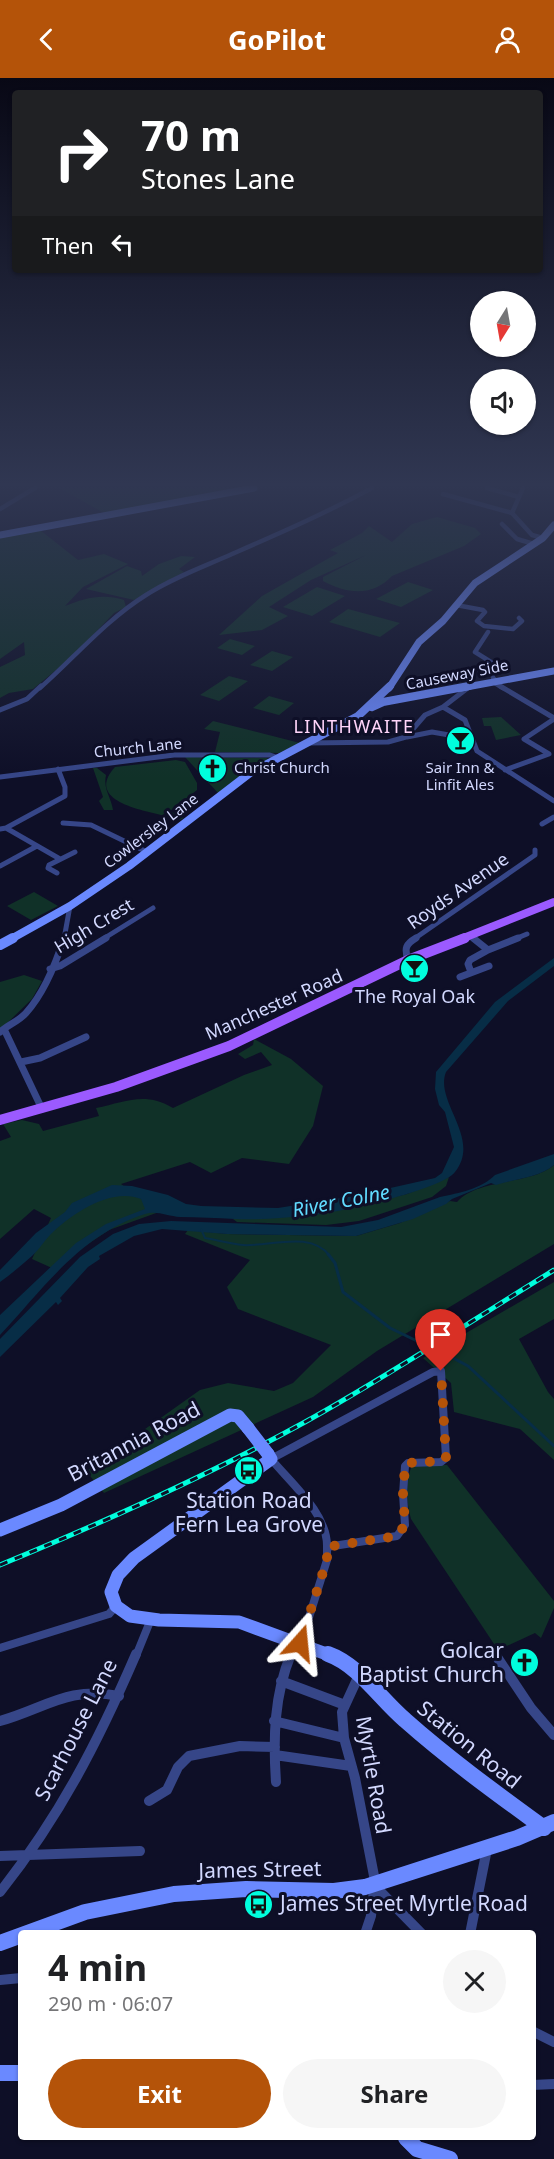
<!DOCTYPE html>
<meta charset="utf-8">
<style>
body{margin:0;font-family:"Noto Sans",sans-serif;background:#f6f6f6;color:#202124;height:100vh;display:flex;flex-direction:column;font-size:22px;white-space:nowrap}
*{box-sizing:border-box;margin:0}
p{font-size:20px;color:#757577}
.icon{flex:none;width:33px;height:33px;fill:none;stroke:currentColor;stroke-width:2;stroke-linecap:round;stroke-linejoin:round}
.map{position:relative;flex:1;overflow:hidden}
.drawer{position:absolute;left:18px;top:1852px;width:518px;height:210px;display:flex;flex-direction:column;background:#fff;border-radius:6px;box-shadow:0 2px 4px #0004}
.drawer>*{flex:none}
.hud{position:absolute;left:12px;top:12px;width:531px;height:183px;border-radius:6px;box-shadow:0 2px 4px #0004;background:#202124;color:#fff;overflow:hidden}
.needle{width:39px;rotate:191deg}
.buttons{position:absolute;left:470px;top:213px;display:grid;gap:12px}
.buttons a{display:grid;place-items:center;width:66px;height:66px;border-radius:50%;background:#fff;box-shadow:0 2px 4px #0004;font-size:30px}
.pin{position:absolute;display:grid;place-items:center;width:51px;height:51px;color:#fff;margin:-62px -26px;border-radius:50% 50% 50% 0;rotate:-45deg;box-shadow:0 0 6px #0007}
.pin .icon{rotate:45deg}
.me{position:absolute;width:66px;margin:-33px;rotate:18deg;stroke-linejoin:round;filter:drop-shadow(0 0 4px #0008)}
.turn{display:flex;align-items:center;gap:21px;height:126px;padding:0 30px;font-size:27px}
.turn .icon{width:78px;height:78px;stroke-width:2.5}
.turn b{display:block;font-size:42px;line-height:51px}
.then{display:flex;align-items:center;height:57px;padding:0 30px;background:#0003;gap:12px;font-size:22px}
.round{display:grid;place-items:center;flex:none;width:63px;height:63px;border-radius:32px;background:#f6f6f6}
.overview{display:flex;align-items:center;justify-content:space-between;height:102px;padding:0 30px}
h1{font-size:36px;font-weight:700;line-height:45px}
.primary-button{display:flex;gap:12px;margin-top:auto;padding:12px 30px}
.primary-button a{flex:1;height:69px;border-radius:36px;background:#b45309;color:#fff;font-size:24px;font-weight:700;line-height:69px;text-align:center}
.primary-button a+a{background:#f6f6f6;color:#202124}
header{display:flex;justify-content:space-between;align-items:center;height:78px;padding:0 30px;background:#b45309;color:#fff;font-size:27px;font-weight:700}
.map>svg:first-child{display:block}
</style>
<header><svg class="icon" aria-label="back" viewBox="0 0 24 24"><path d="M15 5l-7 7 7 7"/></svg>GoPilot<svg class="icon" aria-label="person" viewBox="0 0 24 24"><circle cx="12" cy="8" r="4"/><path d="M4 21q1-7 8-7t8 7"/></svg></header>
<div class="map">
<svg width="554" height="2081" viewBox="0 0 554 2081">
<rect width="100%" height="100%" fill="#0e0f27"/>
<path fill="#103128" d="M 59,410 L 240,410 L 106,436 Z
M 437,439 L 475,450 L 481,456 L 464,468 L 392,498 C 372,519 347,516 323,503 L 323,499 L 366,477 L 311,502 L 269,529 L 288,538 L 262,552 L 219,557 L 262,518 L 338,475 L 330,472 L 362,455 L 369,448 L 392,464 L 412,446 Z
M 40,452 L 78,482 L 104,476 L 128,486 L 83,509 L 65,528 C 84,520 103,515 124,522 L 126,529 L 114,535 L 72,579 L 33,611 L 9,615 L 0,620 L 0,589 L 25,577 L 24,564 L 0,581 L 0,459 Z
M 181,478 L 195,479 L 179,491 L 184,494 L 134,522 L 86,511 L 127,488 L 141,493 L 142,498 L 159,486 Z
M 408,504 L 433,512 L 401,529 L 376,521 Z
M 317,509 L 345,518 L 312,538 L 283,529 Z
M 348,531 L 400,545 L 380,559 L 329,544 Z
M 230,561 L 255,568 L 242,577 L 217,570 Z
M 272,573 L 293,579 L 272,593 L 250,587 Z
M 229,598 L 248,603 L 219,623 L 200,617 Z
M 269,618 L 294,625 L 279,637 L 253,630 Z
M 501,639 L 521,657 L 496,662 L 491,648 L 484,648 L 482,640 Z
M 213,643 L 300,665 L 279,675 L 215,674 L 220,654 L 204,651 Z
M 185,679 L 266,680 L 269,681 L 245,694 L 218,715 Z
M 176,682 L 185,684 L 197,705 L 197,712 L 170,733 L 184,740 L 180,742 C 159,734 80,728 115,689 Z
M 93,690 L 97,690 L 106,697 C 103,712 111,718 113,732 L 104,732 L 99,723 L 103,719 Z
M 34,814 L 58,828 L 31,842 L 7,828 Z
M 24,897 L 42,903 L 32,921 L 0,952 L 0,904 Z
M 254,961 L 291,981 L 323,1008 L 313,1048 L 289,1086 L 242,1080 L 211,1095 L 190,1084 L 121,1106 L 159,1134 L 109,1152 L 52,1190 L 32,1181 L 51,1140 L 34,1131 L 0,1161 L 0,1063 L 11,1059 L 3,1046 L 22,1042 L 39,1046 L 43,1053 L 99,1038 L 96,1030 C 125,1024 145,1013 173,1030 L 244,997 L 272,987 L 261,974 L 245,981 L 238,976 L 253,967 Z
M 554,1087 L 554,1166 L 377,1273 L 313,1319 L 104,1415 L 86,1393 L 200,1312 L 228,1305 L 274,1313 L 293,1305 L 331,1267 L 238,1231 L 227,1209 L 250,1182 L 185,1156 L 188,1152 L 227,1156 L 356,1158 L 400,1145 L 450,1123 L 457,1124 C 478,1100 531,1107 554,1087 Z
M 449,1099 L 446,1108 L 432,1119 L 359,1143 L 326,1147 L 237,1144 L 233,1141 L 286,1139 L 335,1133 L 407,1116 Z
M 554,1204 L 554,1241 L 519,1261 L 548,1314 L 554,1321 L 554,1382 L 520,1351 L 454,1334 L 451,1305 L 423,1280 Z
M 412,1387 L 447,1387 L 554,1523 L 554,1530 L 541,1560 L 535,1555 L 498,1572 L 411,1441 C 406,1423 405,1405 412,1387 Z"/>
<path fill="#072d46" d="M 554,880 L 554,888 L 508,923 L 446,994 C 434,1024 482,1060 455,1094 C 441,1112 337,1135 312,1137 C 287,1140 260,1142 235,1141 C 217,1140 198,1139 180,1139 C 168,1138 156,1132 145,1136 C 80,1157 45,1209 0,1257 L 0,1237 L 76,1165 L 106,1146 L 145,1131 L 141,1121 C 111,1109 71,1136 50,1157 C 44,1163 39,1172 32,1178 C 22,1187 11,1196 0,1204 L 0,1192 L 36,1155 L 65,1134 L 72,1125 L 112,1107 L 132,1108 L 168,1117 L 186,1126 L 201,1128 L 278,1130 L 359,1117 L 435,1100 L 442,1095 L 454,1069 L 445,1034 L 439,1027 L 435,1011 L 436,994 L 495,924 Z
M 554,1076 L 554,1087 C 541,1099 515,1101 496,1107 L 491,1105 L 452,1121 L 446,1126 L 413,1141 L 356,1158 L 227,1156 L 162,1151 L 134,1158 L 99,1178 L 100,1181 L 88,1189 L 60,1220 L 62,1223 L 58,1227 L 56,1224 L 0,1279 L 0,1261 L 80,1179 L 113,1156 L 139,1146 L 171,1143 L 341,1149 L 378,1142 L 440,1119 C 459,1115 481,1111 495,1097 Z"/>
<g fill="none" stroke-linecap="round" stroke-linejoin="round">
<path stroke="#072d46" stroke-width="2" d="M 201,1151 L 205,1160 C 217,1162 230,1166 243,1167 C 270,1169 310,1152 330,1178"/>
<path stroke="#072d46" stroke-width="3" d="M 328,1176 L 335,1185 L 343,1214 L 390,1250 L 442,1275
M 453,1280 L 468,1288 L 554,1368"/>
<path stroke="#364688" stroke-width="4.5" d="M 487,410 L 519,419
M 443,416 L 512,435
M 0,431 L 35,410
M 512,435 L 532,457 L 543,460
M 512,435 L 523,410
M 502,446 L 517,461 L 534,466
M 456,527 L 483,532 L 485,534 L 477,543 L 484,548 L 513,551 L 522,543 L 519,540
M 488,554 L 475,574 L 491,584 L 493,600 L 497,603
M 493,604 L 503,610
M 40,610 C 75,579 106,542 146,517 C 172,500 203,489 232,476 C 280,455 326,435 372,410"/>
<path stroke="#364688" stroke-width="5" d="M 500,608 L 554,640
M 443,629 L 465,642 L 477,673 L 554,723
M 0,632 L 27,621 L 41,608
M 407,659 L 432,654 L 472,661
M 308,665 L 388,664 L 406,659 L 425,637 L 443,629 L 469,609
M 505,692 L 549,676 L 524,661 L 554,641
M 0,699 L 174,677 L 270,677 L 279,680
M 63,745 L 91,747 L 147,774
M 542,746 L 554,739
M 6,750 L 60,781
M 0,751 L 6,750 L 65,718 L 65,709 L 58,691
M 0,788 L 37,768
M 57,795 L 48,790 L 49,787 L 75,774
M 470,857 L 475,861
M 64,861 L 70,828
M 103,861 L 153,830
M 414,861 L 535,777 L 535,772
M 515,861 L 527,856"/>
<path stroke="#364688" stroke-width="7" d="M 473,860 L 488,872 L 518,860
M 408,882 C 404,870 406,866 416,860
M 50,891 L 60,888 L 106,860
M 471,894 L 468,886 L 470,882 L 488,872
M 460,899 L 489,888
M 4,951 L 42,1031
M 0,954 C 8,947 19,943 26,935 C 44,915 56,885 64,860
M 21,984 L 40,980 L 86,959"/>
<path stroke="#364688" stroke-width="8" d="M 441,1293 L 446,1380 L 441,1384 L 408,1385 L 405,1388 L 403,1416 L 405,1447 L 397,1458 L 327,1469 C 328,1436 291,1405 271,1381 L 433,1294 Z
M 301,1565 L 327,1482 L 327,1469
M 0,1570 L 109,1536 L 116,1528
M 493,1573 L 496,1578
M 136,1578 L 151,1541
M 290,1578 L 296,1563"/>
<path stroke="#364688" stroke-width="10" d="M 495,1576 L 531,1630 L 554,1657
M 359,1597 L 342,1634 L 344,1660 L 355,1700 L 375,1803 L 371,1838 L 365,1856
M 281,1603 L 345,1627
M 0,1643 C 46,1630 68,1608 119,1618
M 274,1643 L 344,1660
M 275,1677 L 351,1688
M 276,1704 C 273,1661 274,1617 291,1576
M 149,1723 L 167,1712 L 178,1689 L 189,1678 L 240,1668 L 275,1669
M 0,1778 L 140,1773
M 374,1807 L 422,1856
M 0,1814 C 60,1738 98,1664 136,1576
M 470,1856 L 487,1771
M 0,1902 L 21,1900
M 532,1953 L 554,1964
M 532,2007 L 554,2006"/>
<path stroke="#6a89ff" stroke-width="7" d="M 0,457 L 254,410
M 389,610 L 419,564 L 443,543 L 475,505 L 543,460 L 554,447
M 461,610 L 554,593"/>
<path stroke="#6a89ff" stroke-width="8" d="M 372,629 L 383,624 L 469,608
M 11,861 L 70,828 L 129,788 L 250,695 L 358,638 L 390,608"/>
<path stroke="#6a89ff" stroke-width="10" d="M 0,867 L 13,860"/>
<path stroke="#6a89ff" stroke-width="13" d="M 268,1376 L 271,1381 L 134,1480 L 118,1497 L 111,1514 L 116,1528 L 130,1538 L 159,1542 L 239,1544 L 332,1578
M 0,1452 L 61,1427 L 230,1337 L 238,1338 L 248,1350"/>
<path stroke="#6a89ff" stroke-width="16" d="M 328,1576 C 359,1587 380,1621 405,1642 C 449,1681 496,1715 544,1750
M 0,1865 L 85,1834 L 174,1816 L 246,1811 L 334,1813 L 365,1809 L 517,1760 L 554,1744
M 0,1995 L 21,1995
M 406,2060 L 417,2071 L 450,2081"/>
<path stroke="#9b5aff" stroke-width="8" d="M 461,861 L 554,824"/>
<path stroke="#9b5aff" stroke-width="10" d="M 0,1042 L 116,1009 L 229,968 L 408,882 L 465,860"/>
<defs>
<path id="rail" d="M 0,1487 C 104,1444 207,1398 305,1344 C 390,1297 471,1243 554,1192"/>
</defs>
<use href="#rail" stroke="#00fedd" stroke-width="5"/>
<use href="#rail" stroke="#0e0f27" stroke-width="3" stroke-dasharray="8" stroke-linecap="butt"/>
<path stroke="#6a89ff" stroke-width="13" d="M 248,1350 L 268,1376"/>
</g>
<linearGradient id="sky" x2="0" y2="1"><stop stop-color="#080815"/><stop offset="0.58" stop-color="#303752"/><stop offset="1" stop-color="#303752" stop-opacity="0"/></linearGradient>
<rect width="554" height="701" fill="url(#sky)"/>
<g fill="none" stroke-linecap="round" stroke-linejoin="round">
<path stroke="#b45309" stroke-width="10" stroke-dasharray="0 18" d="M 300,1565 L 327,1482 L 327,1469 L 397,1458 L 405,1447 L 403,1416 L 405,1388 L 408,1385 L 441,1383 L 446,1380 L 441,1293"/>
</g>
<defs>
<symbol id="bar-disc" viewBox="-11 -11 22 22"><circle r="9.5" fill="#00fedd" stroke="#0e0f27"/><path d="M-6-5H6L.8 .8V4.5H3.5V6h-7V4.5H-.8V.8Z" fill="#111"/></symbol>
<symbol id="church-disc" viewBox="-11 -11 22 22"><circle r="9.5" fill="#00fedd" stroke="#0e0f27"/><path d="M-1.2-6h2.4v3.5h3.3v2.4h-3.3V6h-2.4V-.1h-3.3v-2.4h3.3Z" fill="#111"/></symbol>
<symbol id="bus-disc" viewBox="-11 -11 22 22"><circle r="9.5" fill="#00fedd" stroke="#0e0f27"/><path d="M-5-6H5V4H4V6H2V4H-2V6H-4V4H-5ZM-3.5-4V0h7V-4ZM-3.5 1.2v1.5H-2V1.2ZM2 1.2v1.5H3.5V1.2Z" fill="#111"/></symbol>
</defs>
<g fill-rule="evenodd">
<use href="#bar-disc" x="444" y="646" width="33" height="33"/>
<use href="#church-disc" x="196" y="674" width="33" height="33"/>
<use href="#bar-disc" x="398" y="874" width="33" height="33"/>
<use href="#bus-disc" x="232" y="1376" width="33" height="33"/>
<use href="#church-disc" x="508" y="1568" width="33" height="33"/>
<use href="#bus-disc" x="242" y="1810" width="33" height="33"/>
</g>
<g text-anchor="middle" stroke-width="6" stroke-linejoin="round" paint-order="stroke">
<g font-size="15" fill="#d3d9ff" stroke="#0e0f27">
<text transform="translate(457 597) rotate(-11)" y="5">Causeway Side</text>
<text transform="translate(138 670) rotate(-6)" y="5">Church Lane</text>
<text transform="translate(151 753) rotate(-37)" y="5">Cowlersley Lane</text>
</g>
<g font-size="15" fill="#d3d9ff" stroke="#0e0f27" text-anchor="start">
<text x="234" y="695">Christ Church</text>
<text x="460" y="695" text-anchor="middle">Sair Inn &amp;<tspan x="460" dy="17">Linfit Ales</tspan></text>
</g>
<g font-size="18" letter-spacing="1.5" fill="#ffd5fa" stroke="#0e0f27">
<text x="354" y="655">LINTHWAITE</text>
</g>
<g font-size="18" fill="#d3d9ff" stroke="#0e0f27">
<text transform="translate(458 813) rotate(-35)" y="6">Royds Avenue</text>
<text transform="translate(94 848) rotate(-31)" y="6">High Crest</text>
<text transform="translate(274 927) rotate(-24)" y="6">Manchester Road</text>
</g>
<g font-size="18" fill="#d3d9ff" stroke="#0e0f27">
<text x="415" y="925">The Royal Oak</text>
</g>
<g font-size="20" font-style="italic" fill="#61dbff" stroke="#0e0f27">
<text transform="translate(341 1123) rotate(-11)" y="7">River Colne</text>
</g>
<g font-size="21" fill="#d3d9ff" stroke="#0e0f27">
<text transform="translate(134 1364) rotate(-28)" y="7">Britannia Road</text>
<text transform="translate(76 1652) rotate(-63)" y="7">Scarhouse Lane</text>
<text transform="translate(469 1667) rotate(39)" y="7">Station Road</text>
<text transform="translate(373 1697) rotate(80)" y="7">Myrtle Road</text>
<text transform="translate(260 1792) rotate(-1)" y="7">James Street</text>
</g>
<g font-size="21" fill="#d3d9ff" stroke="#0e0f27">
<text x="249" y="1430">Station Road<tspan x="249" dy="24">Fern Lea Grove</tspan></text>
<text x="504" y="1580" text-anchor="end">Golcar<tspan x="504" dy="24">Baptist Church</tspan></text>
<text x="280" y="1833" text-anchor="start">James Street Myrtle Road</text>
</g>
</g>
</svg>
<div class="buttons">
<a><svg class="needle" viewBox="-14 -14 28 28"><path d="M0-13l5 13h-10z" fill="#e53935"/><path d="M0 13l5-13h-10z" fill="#757577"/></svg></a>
<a><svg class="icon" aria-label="sound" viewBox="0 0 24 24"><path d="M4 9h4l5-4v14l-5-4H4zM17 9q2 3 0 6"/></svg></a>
</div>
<div class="pin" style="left:441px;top:1293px;background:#d93025"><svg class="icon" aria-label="arrive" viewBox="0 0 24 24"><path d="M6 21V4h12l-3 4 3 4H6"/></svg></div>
<svg class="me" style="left:300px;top:1565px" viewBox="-20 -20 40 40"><path d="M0-17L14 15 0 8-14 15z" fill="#b45309" stroke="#fff" stroke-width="4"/></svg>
<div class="hud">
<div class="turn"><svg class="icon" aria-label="right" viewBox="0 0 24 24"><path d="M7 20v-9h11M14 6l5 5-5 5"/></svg><div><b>70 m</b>Stones Lane</div></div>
<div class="then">Then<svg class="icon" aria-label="left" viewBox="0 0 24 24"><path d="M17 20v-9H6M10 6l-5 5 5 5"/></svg></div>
</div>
<section class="drawer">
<div class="overview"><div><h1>4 min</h1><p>290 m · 06:07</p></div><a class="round"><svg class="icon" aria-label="close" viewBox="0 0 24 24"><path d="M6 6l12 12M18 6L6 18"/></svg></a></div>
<div class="primary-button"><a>Exit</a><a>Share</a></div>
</section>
</div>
